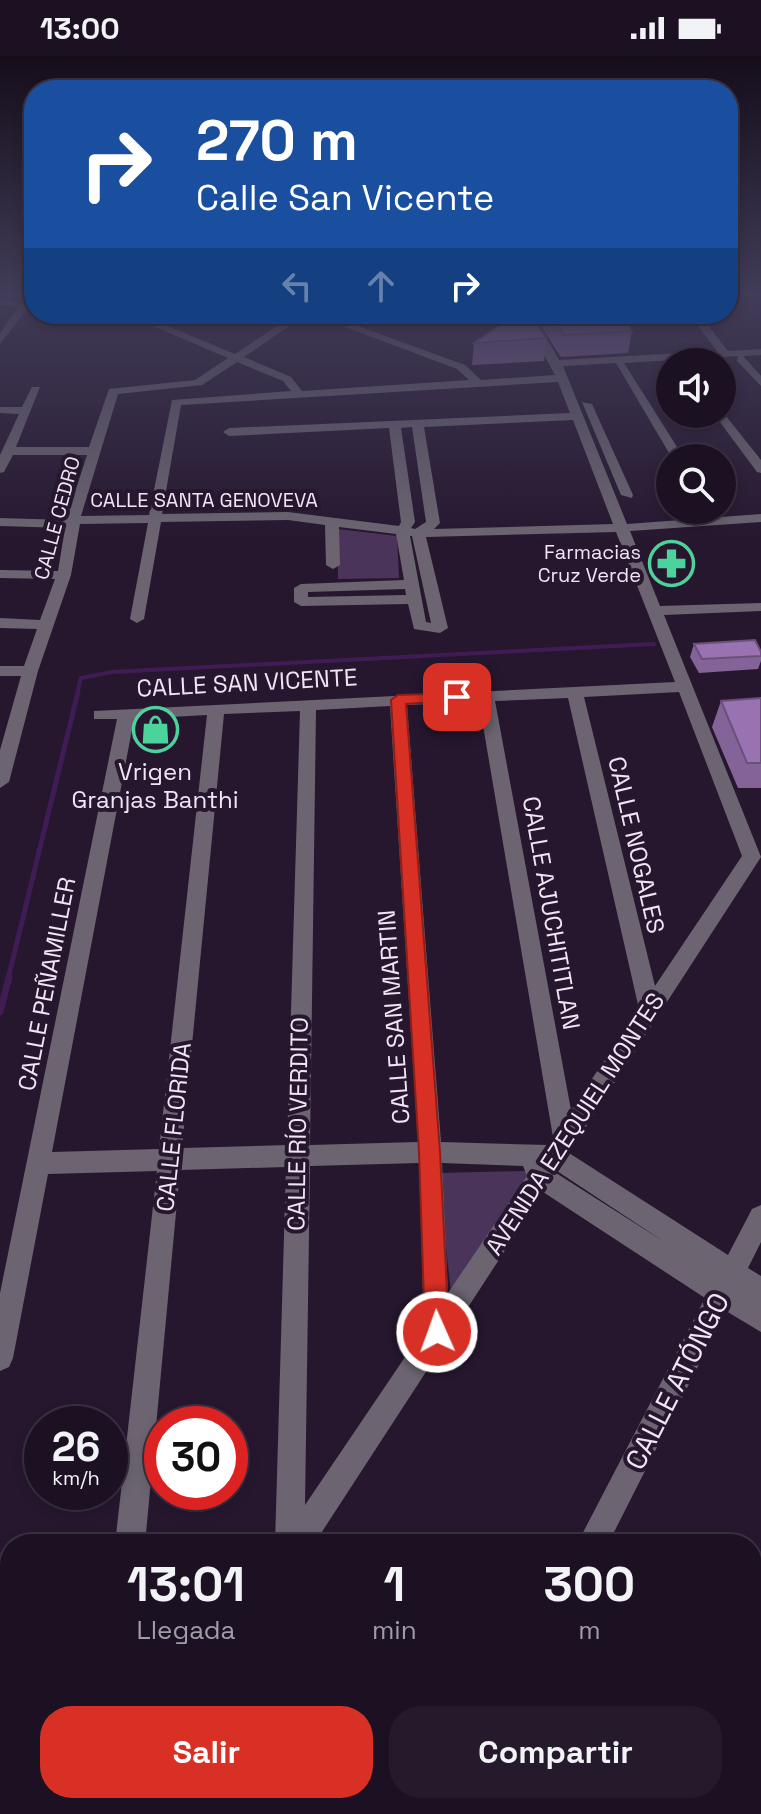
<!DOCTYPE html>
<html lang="es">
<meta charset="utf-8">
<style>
body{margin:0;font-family:"Space Grotesk",sans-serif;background:#251a2b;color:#f1f3f6;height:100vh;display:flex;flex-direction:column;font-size:30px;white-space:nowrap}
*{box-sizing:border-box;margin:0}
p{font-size:26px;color:#a09da6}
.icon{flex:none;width:44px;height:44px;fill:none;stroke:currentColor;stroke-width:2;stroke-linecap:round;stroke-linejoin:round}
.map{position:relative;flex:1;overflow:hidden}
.drawer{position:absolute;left:0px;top:1478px;width:762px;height:280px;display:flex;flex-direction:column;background:#1c1123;border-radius:32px 32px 0 0;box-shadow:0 4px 12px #0003,0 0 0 2px #3a3141}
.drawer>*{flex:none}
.top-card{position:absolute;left:24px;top:24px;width:714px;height:244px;border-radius:32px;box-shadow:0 4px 12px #0003,0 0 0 2px #3a3141;background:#1a4fa0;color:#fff;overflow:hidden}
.buttons{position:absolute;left:656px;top:292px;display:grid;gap:16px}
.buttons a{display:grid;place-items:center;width:80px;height:80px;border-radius:50%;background:#1c1123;box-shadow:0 4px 12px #0003,0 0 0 2px #3a3141;font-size:40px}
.speed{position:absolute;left:24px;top:1350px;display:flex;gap:16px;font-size:40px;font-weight:700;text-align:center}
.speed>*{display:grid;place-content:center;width:104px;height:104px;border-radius:50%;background:#1c1123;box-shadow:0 4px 12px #0003,0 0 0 2px #3a3141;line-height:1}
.speed small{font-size:20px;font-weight:400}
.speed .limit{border:12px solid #d22;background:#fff;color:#111}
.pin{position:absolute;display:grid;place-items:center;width:68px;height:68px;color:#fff;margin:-34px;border-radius:16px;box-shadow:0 4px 12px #0006}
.me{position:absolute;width:88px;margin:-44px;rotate:358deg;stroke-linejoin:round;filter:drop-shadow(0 0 6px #0008)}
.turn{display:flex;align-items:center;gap:28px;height:168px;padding:0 40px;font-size:36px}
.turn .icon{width:104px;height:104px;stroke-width:2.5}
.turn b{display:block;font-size:56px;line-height:68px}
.lanes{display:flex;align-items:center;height:76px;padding:0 40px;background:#0003;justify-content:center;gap:40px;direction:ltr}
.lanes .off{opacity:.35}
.eta{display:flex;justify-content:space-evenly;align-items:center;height:136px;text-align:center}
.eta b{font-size:48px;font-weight:700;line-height:56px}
.button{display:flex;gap:16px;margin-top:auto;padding:16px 40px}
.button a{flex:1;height:92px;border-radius:32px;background:#d93025;color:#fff;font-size:32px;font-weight:700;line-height:92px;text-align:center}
.button a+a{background:#251a2b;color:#f1f3f6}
.status{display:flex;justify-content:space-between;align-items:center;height:56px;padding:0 40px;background:#1c1123;direction:ltr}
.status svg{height:22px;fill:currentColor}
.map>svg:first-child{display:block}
</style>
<div class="status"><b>13:00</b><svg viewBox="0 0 49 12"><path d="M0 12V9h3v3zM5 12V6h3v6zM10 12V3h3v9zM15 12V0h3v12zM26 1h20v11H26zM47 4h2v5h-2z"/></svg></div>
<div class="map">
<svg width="761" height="1758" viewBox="0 0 761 1758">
<rect width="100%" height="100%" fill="#26172f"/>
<path fill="#4b345a" d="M 338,473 L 397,480 L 399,522 L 338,523 Z
M 176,663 L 175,681 L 132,683 L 135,665 Z
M 525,1115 L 531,1120 L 451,1237 L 438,1117 Z"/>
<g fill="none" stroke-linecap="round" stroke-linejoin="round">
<path stroke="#401c54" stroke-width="4" d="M 77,638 L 81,622 L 112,616 L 654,588"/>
<path stroke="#401c54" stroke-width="5" d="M 8,923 L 78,636"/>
<path stroke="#401c54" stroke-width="7" d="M 0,956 L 9,921"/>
<path fill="#6c6571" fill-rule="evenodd" d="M 0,243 L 30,249 L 0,288 L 0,277 L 18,251 L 0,249 Z
M 125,258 L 139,258 L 235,298 L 295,258 L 307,258 L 244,301 L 291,321 L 302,335 L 469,324 L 457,313 L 311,258 L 325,258 L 465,309 L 481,324 L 555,319 L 529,271 L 505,258 C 536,258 545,280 559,304 L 717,295 L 689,258 L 699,258 L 728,295 L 761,293 L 761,299 L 743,300 L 761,320 L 761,330 L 737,305 L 738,300 L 624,307 L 684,402 L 672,402 L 616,307 L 563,310 L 627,468 L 761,458 L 761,466 L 630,475 L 660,550 L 761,547 L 761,555 L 664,559 L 761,801 L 569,1097 L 728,1199 L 752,1153 L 761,1149 L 761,1186 L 748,1212 L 761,1220 L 761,1276 L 726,1255 L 608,1488 L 577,1488 L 705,1242 L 543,1136 L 314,1488 L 275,1488 L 286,1111 L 180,1114 L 145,1488 L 115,1488 L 157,1115 L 48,1118 L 13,1302 L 9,1311 L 0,1315 L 0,1237 L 117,663 L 94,663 L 94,655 L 675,626 L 616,476 L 426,481 L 448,572 L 440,577 L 414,573 L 408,548 L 301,550 L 294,546 L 294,532 L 301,528 L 404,524 L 396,478 L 339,471 L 340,509 L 333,513 L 326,509 L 325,469 L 288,464 L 161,466 L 144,563 L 137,567 L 130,563 L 148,467 L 80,468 L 71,519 L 38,615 L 9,726 L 0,732 L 0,694 L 21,620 L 0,620 L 0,610 L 24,610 L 37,573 L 0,572 L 0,562 L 40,564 L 55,523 L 0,522 L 0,514 L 58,515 L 65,472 L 0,470 L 0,462 L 66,464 L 87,399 L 13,399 L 4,416 L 0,417 L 0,399 L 19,358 L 0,357 L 0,351 L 22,351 L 32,331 L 40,331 L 16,391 L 89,391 L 109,333 L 195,324 L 228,302 ZM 237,306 L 283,325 L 291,335 L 172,344 L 149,459 L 81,460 L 118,338 L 202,329 ZM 558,326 L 570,357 L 229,372 L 223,376 L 229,380 L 389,372 L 401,466 L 399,470 L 288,456 L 162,458 L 181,349 ZM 573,364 L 613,468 L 434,473 L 440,467 L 424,371 ZM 412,371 L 426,466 L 415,473 L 411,472 L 415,466 L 401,372 ZM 410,480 L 412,480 L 431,567 L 426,566 ZM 405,533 L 406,539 L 308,541 L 308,536 ZM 679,636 L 742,800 L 655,930 L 584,641 ZM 568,642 L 639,953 L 571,1054 L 495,645 ZM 479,646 L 553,1081 L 548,1089 L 441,1086 L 407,649 ZM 390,650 L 418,1086 L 310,1089 L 316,654 ZM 300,655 L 287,1089 L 182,1092 L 224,658 ZM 207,659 L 159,1093 L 52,1096 L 134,663 ZM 419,1107 L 424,1273 L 305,1449 L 310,1110 ZM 442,1107 L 523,1110 L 527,1120 L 448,1237 ZM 557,1115 L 666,1187 L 556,1117 Z
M 582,346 L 592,348 L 633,439 L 632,442 L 621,439 Z
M 722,355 L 761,404 L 761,417 L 757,416 L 714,358 L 722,358 Z
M 86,1748 L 142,1748 L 138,1758 L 85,1758 Z
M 439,1748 L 474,1748 L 470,1758 L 435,1758 Z"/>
</g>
<path fill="#846398" d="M 543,258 L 620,258 L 632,275 L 628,297 L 561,301 L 542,272 Z
M 546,282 L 544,305 L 472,309 L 474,287 Z
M 694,588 L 761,596 L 761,605 L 758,613 L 699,617 L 690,601 Z
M 761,642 L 761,732 L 738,732 L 712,671 L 721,645 Z"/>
<path fill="#9973b1" stroke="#6b507c" stroke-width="2" d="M 516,258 L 531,258 L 546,282 L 474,287 Z
M 550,258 L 620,258 L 632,275 L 564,279 Z
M 755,584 L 761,596 L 761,600 L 702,603 L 694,588 Z
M 761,642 L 761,707 L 747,707 L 721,645 Z"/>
<linearGradient id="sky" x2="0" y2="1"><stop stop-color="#150d1a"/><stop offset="0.49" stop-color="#413c58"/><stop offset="1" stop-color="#413c58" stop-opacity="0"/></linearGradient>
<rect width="761" height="487" fill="url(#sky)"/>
<path fill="#d93025" stroke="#8d1f18" stroke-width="2" d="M 457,637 L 462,638 L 462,644 L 406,648 L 440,1096 L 449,1276 L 446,1284 L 437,1288 L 429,1284 L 425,1276 L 419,1096 L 391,644 L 398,639 Z"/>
<defs>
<symbol id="pharmacy-ring" viewBox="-11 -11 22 22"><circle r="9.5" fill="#26172f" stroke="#4cd39b" stroke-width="1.5"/><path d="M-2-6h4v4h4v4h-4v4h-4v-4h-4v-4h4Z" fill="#4cd39b"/></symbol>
<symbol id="shop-ring" viewBox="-11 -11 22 22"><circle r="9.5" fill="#26172f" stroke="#4cd39b" stroke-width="1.5"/><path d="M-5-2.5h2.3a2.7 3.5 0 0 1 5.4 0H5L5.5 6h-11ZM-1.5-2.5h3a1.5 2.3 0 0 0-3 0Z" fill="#4cd39b"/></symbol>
</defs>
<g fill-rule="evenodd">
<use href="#pharmacy-ring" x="646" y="482" width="51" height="51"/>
<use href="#shop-ring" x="130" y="648" width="51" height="51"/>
</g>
<g text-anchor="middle" stroke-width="8" stroke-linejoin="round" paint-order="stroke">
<g font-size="20" fill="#efe5f5" stroke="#26172f">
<text x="204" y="451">CALLE SANTA GENOVEVA</text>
<text transform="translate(57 462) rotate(-75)" y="7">CALLE CEDRO</text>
</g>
<g font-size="20" fill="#efe5f5" stroke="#26172f" text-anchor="end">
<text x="641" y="503">Farmacias<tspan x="641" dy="23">Cruz Verde</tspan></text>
</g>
<g font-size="24" fill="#efe5f5" stroke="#26172f">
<text transform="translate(247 627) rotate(-3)" y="8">CALLE SAN VICENTE</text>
<text transform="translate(636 789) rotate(77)" y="8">CALLE NOGALES</text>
<text transform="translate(551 857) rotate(80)" y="8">CALLE AJUCHITITLAN</text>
<text transform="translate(47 928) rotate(-79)" y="8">CALLE PEÑAMILLER</text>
<text transform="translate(394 961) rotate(-94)" y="8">CALLE SAN MARTIN</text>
<text transform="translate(298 1068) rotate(-89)" y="8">CALLE RÍO VERDITO</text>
<text transform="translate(575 1068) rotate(-57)" y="8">AVENIDA EZEQUIEL MONTES</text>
<text transform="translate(174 1071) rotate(-84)" y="8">CALLE FLORIDA</text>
</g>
<g font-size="24" fill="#efe5f5" stroke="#26172f">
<text x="155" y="724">Vrigen<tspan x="155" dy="28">Granjas Banthi</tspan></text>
</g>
<g font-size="28" fill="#efe5f5" stroke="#26172f">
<text transform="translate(677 1325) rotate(-63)" y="10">CALLE ATÓNGO</text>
</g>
</g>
</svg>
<div class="buttons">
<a><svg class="icon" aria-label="sound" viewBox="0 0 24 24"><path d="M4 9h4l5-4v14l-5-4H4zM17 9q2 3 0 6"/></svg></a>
<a><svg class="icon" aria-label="search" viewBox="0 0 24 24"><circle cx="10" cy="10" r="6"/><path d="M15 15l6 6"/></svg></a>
</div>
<div class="speed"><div>26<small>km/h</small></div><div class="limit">30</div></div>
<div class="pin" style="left:457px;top:641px;background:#d93025"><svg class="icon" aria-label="arrive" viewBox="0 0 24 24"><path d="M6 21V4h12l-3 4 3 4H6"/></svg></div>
<svg class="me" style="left:437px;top:1276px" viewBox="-20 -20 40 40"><circle r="17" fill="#d93025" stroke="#fff" stroke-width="3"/><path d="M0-11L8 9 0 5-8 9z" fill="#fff"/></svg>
<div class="top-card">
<div class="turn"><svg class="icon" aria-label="right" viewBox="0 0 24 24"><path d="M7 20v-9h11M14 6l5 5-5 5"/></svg><div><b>270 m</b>Calle San Vicente</div></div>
<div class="lanes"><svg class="icon off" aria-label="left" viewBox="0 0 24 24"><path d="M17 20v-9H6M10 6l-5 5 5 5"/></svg><svg class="icon off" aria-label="ahead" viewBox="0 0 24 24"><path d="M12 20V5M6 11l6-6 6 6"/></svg><svg class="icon" aria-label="right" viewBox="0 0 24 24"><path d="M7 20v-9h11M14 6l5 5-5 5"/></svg></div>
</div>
<section class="drawer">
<div class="eta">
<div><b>13:01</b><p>Llegada</p></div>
<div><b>1</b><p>min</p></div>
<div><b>300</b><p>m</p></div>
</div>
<div class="button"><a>Salir</a><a>Compartir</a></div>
</section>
</div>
